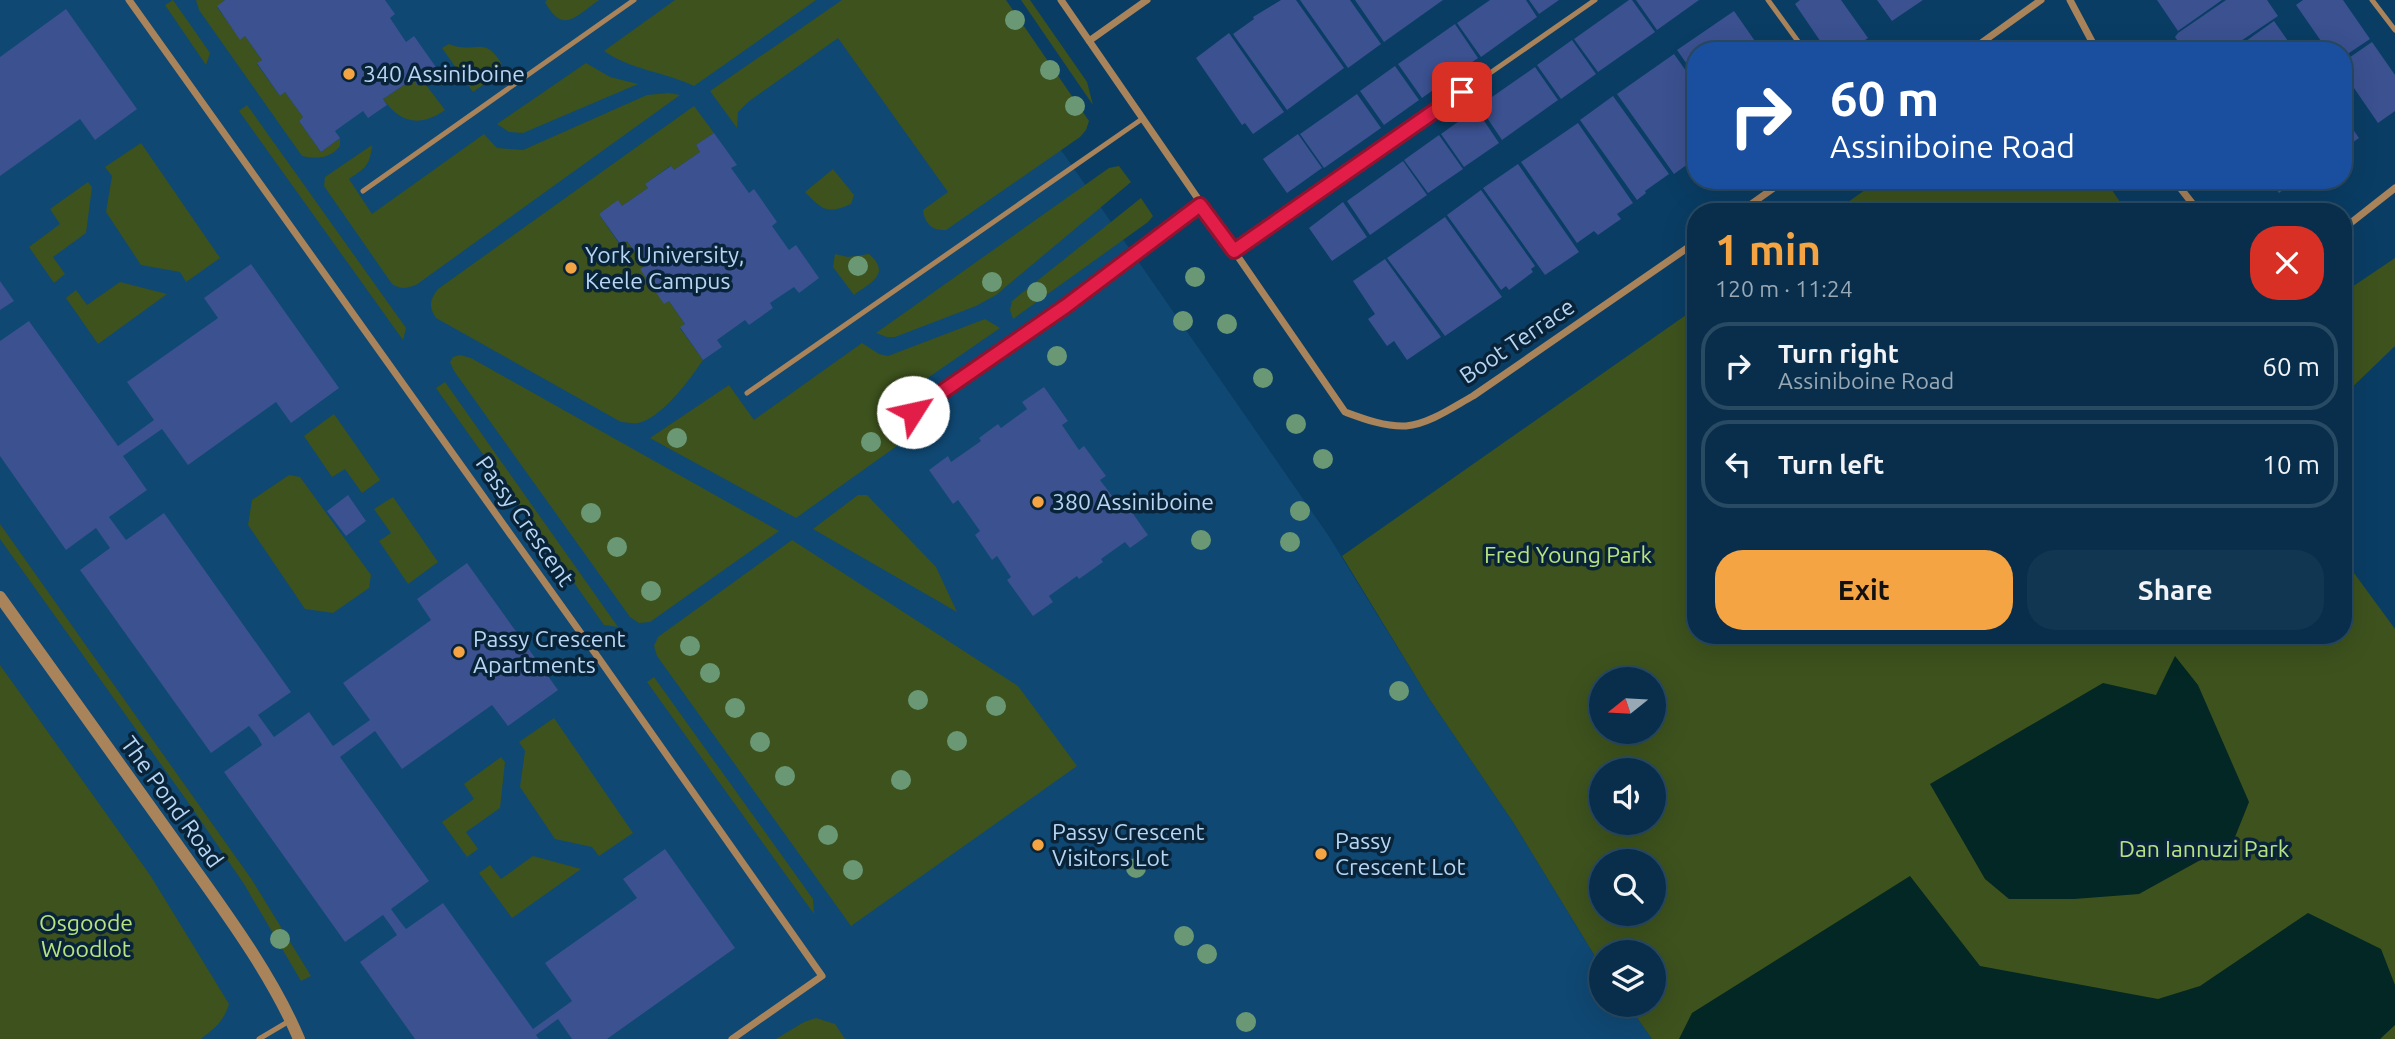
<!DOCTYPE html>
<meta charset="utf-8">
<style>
body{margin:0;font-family:Ubuntu,sans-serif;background:#113652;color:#f1f3f6;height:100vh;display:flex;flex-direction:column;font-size:26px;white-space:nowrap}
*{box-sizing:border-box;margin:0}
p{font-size:23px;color:#98a8b5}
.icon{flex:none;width:38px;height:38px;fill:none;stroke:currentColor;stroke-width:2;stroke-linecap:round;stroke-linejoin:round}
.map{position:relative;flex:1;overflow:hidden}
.details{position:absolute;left:1687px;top:203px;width:665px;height:441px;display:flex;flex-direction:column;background:#082e4b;border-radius:28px;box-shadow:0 7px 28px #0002,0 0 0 2px #294a63}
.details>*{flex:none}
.top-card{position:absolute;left:1687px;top:42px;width:665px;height:147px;border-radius:28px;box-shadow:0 7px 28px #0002,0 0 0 2px #294a63;background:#1a4fa0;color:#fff;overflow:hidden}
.needle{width:46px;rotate:252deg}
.buttons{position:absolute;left:1589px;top:667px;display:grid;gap:14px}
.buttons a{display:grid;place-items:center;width:77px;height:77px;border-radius:50%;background:#082e4b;box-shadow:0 7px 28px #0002,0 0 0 2px #294a63;font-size:35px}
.pin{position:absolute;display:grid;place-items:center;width:60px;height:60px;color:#fff;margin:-30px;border-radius:14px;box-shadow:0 4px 10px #0006}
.me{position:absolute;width:77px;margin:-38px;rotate:55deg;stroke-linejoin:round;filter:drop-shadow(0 0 5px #0008)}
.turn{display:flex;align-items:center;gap:24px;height:147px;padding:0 28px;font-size:32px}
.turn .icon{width:91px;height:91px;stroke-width:2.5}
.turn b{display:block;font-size:49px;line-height:60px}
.round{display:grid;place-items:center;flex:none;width:74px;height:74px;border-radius:28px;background:#113652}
.summary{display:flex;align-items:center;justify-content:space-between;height:119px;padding:0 28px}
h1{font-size:42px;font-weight:600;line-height:52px;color:#f4a443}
.cta{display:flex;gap:14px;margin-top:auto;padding:14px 28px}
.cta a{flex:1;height:80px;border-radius:28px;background:#f4a443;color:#111;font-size:28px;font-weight:600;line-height:80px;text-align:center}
.cta a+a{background:#113652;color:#f1f3f6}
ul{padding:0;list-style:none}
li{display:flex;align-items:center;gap:21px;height:88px;margin:0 14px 10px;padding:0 14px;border:4px solid #294a63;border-radius:28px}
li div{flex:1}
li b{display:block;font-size:26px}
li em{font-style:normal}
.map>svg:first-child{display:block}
</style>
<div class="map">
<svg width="2395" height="1039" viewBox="0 0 2395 1039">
<rect width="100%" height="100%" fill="#0a3d64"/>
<path fill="#0f4873" d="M 0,0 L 957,0 L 1328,535 L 1430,700 L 1513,822 L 1601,966 L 1601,1004 L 1628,1005 L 1652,1039 L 0,1039 Z"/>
<path fill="#3d521d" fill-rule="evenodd" d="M 173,0 L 210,53 L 206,65 L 165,5 Z
M 196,0 L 225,0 L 217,7 L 240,39 L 245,36 L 262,60 L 257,64 L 280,96 L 285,92 L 303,117 L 299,121 L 321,152 L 340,138 L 340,146 C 330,159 317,159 302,156 L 199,10 Z
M 547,0 L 599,0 C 576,16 563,35 545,2 Z
M 675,0 L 816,0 L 694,86 C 665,72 631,70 604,51 Z
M 842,0 L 1006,0 L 1089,121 L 1086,130 L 1080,137 L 946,230 C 932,231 925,224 923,210 L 948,192 L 838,38 L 748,102 L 738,112 L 737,128 L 710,91 Z
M 1021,0 L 1030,0 L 1087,82 L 1093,105 Z
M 449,44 C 474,55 484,34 501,63 L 501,72 L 473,92 L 442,48 Z
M 586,63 L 610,77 L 638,84 L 523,133 L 509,132 L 497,124 Z
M 413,79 L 417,85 L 423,81 L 445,110 C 420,127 401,124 383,99 Z
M 669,93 L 680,95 L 416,285 C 407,288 401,290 392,284 L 324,186 L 325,177 L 372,145 C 370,166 365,168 349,179 L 372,214 L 484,134 L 497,148 L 523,150 L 647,95 Z
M 247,105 L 406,328 L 403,340 L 239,111 Z
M 694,106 L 714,133 L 696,145 L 700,152 L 674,170 L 670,166 L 645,184 L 648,188 L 622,206 L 618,201 L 599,214 L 620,245 L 627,241 L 645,266 L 641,269 L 669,301 L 685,324 L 680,328 L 703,360 C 690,379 662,418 638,423 C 634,424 626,422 621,422 L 436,318 C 428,306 430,300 438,289 Z
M 141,143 L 220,258 L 186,282 L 180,272 L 141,265 L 106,212 L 112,176 L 105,167 Z
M 1119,166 L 1131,182 L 996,295 L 976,306 L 895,337 L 887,337 L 876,333 L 1109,168 Z
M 833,169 L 854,195 L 851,204 C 826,215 822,209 805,192 Z
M 1879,180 L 2105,180 L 2127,212 L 1834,212 Z
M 88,182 L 92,187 L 86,233 L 53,257 L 65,274 L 54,283 L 29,247 L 60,224 L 50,209 Z
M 1141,198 L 1153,216 L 1148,222 L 1013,319 L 1010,310 L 1012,301 Z
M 835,254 L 848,257 L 869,254 C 892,274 870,283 854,295 L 833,267 Z
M 2395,258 L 2395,346 L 2343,396 L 2343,293 Z
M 120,282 L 167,294 L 98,344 L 66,298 L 76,290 L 87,305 Z
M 1696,308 L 1696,635 L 2343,635 L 2343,558 L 2395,629 L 2395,1039 L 1652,1039 L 1628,1005 L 1654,1004 L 1654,952 L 1601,952 L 1601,966 L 1513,822 L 1430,700 L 1342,556 ZM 1601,679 L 1654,679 L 1654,732 L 1601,732 ZM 1601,770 L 1654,770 L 1654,822 L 1601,822 ZM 1601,861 L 1654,861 L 1654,914 L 1601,914 Z
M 985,319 L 1000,328 L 887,406 L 908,438 L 796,518 L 650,438 L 729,385 L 754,420 L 862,343 L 879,354 L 888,356 Z
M 460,355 L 471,358 L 779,531 L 650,622 L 639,623 L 630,617 L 454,371 L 450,362 L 453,357 Z
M 445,382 L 618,627 L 604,625 L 436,388 Z
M 334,414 L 380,480 L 362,493 L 345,469 L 332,477 L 304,436 Z
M 289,475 L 300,477 L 371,575 L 369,588 L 333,613 L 305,609 L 248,525 L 252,500 Z
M 858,495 L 867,495 L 936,567 L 957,612 L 813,529 Z
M 393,497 L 438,562 L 408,584 L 379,541 L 391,533 L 374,509 Z
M 0,524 L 252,880 L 311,976 L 301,981 L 244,884 L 190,805 L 0,539 Z
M 792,540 L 1018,686 L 1077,766 L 851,926 L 657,656 L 654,646 L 658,637 Z
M 0,665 L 150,875 L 229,1004 C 224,1021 215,1028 201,1039 L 0,1039 Z
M 654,677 L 813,899 L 814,914 L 647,682 Z
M 554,718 L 633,833 L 599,856 L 592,847 L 555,839 L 520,787 L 525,751 L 519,742 Z
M 501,757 L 505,762 L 500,808 L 466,832 L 478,849 L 467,857 L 442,822 L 474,799 L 464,784 Z
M 533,856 L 581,869 L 512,918 L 479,873 L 490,865 L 501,879 Z
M 816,1018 L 835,1024 L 845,1039 L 776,1039 L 804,1022 Z"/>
<path fill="#022725" d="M 2175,656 L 2198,685 L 2249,802 L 2233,842 L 2139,894 L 2074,899 L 2009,899 L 1985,879 L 1930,784 L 2103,683 L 2156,695 Z
M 1910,876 L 1980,966 L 2158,999 L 2200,986 L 2308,913 L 2381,949 L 2395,985 L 2395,1025 L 2380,1039 L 1679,1039 L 1692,1013 Z"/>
<path fill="#3b5190" d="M 225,0 L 385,0 L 395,14 L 390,18 L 406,42 L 414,36 L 438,70 L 417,85 L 413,79 L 383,99 L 387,105 L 368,118 L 363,111 L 335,131 L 340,138 L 321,152 L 299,121 L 303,117 L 285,92 L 280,96 L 257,63 L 262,60 L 245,36 L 240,40 L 217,6 Z
M 1281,0 L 1296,0 L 1344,68 L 1287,110 L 1233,34 L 1254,19 L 1253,17 Z
M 1300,0 L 1350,0 L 1381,44 L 1348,68 Z
M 1355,0 L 1443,0 L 1384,42 Z
M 1490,0 L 1526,0 L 1537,17 L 1481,57 L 1457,23 Z
M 1529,0 L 1559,0 L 1539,14 Z
M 1629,0 L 1632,0 L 1655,32 L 1598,72 L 1574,39 Z
M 1636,0 L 1699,0 L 1657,30 Z
M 1800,0 L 1841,0 L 1868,38 L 1849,51 L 1827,51 L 1795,4 Z
M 1877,0 L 1923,0 L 1892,21 Z
M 2157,0 L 2222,0 L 2178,31 Z
M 2226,0 L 2267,0 L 2278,16 L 2226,51 L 2185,51 L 2175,37 L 2178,33 Z
M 2303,0 L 2343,0 L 2370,39 L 2343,57 L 2343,51 L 2328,51 L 2296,5 Z
M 66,9 L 137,109 L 95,140 L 80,119 L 0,176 L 0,57 Z
M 1734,11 L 1757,44 L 1760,42 L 1766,51 L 1696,51 L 1696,77 L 1677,50 Z
M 2274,21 L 2295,51 L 2232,51 Z
M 1455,24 L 1478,58 L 1422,98 L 1398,64 Z
M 1229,33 L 1284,112 L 1253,134 L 1245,123 L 1242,125 L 1196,58 Z
M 1572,40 L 1596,74 L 1561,99 L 1537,65 Z
M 2372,42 L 2395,75 L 2395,111 L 2378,123 L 2343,72 L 2343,62 Z
M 1674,54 L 1696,85 L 1696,166 L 1692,161 L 1674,174 L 1617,94 Z
M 1395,66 L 1419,100 L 1384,125 L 1360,91 Z
M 1535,67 L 1558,100 L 1502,140 L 1479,106 Z
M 1357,94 L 1381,128 L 1324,168 L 1300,134 Z
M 1613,96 L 1669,174 L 1645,191 L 1646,193 L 1637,200 L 1580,120 Z
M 1476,109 L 1499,143 L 1464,167 L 1441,134 Z
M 2343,115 L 2359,138 L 2343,149 Z
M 1578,123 L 1633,203 L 1617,214 L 1621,219 L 1608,228 L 1598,235 L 1594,231 L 1577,243 L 1521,162 Z
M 714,133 L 737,165 L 731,168 L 749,193 L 754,189 L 777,222 L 772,226 L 789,250 L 796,245 L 819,278 L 799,293 L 794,287 L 770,303 L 773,308 L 749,325 L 745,320 L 717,340 L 722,347 L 703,360 L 680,327 L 685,324 L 669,301 L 664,304 L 640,269 L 645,266 L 627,241 L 621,245 L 599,214 L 618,200 L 622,206 L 648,188 L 645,184 L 671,166 L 674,170 L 700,152 L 696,145 Z
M 1298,134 L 1322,168 L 1287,193 L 1263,159 Z
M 1439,135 L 1463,169 L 1428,193 L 1404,160 Z
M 1403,161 L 1427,195 L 1370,235 L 1347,201 Z
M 1518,164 L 1579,252 L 1545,275 L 1483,188 Z
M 2270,180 L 2297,180 L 2279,193 Z
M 1481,190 L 1535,266 L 1531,269 L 1533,272 L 1509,290 L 1506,286 L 1501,290 L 1447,215 Z
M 1343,202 L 1367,237 L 1332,261 L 1309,228 Z
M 1445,217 L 1502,297 L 1445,336 L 1387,258 Z
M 1385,259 L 1441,337 L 1407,360 L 1394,341 L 1387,346 L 1368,319 L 1375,314 L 1353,281 Z
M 251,264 L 339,388 L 291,423 L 276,402 L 188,465 L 162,429 L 123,456 L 147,490 L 109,517 L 126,540 L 164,513 L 291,692 L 258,715 L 274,737 L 309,712 L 333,746 L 370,720 L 343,683 L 431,620 L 417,599 L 467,563 L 558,690 L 508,726 L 492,705 L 402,769 L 375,731 L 340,757 L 429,881 L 391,909 L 399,920 L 406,929 L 443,903 L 533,1029 L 572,1001 L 545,963 L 637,898 L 623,879 L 665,849 L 735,948 L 607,1039 L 572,1039 L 558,1019 L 536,1035 L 539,1039 L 415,1039 L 360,962 L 397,935 L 391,926 L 383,915 L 345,942 L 224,772 L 262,745 L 257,736 L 249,726 L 211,753 L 80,570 L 110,548 L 96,528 L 66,550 L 0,456 L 0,341 L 29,321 L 118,446 L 154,420 L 127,382 L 218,318 L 204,298 Z
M 0,281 L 14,301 L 0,310 Z
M 1044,387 L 1068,421 L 1062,425 L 1079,450 L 1084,446 L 1106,476 L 1100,480 L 1119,505 L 1124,501 L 1148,535 L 1130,548 L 1125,542 L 1101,559 L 1103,562 L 1079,579 L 1077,576 L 1049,596 L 1053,602 L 1033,616 L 1007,580 L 1011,577 L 997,556 L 992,560 L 975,535 L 980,531 L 958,500 L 953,504 L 929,470 L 948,456 L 951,462 L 981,441 L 979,438 L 998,424 L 1001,428 L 1027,409 L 1022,402 Z
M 348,495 L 366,521 L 346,536 L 327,511 Z"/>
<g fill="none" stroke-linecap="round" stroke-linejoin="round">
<path stroke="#a9835a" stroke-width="5" d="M 1768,0 L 1805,51
M 2372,0 L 2395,30
M 363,191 L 634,0
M 1234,251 L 1595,0
M 747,393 L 1142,119
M 913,412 L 1066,305 L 1200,204
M 259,1039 L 291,1020"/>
<path stroke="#a9835a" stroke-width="7" d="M 129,0 L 600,660 L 822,976 L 732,1039
M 1061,0 L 1345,412 C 1364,419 1385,427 1406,426 C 1429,424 1453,407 1473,396 L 1696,242
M 2070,0 L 2097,51
M 1089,41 L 1147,0
M 1970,51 L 2041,0
M 2174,180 L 2199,212
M 1740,212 L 1785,180
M 2343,229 L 2395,188"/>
<path stroke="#a9835a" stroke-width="12" d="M 0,597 C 58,678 116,759 174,840 C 217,901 270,970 299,1039"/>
</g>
<g fill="#6a9874">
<circle cx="1015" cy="20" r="10"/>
<circle cx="1050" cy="70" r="10"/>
<circle cx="1075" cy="106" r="10"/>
<circle cx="858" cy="266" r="10"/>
<circle cx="1195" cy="277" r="10"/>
<circle cx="992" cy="282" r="10"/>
<circle cx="1037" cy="292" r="10"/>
<circle cx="1183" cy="321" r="10"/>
<circle cx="1227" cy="324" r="10"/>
<circle cx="1057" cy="356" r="10"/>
<circle cx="1263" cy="378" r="10"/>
<circle cx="1296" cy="424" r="10"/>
<circle cx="677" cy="438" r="10"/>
<circle cx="871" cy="442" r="10"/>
<circle cx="1323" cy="459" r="10"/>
<circle cx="1300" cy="511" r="10"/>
<circle cx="591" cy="513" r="10"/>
<circle cx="1201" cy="540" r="10"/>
<circle cx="1290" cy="542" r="10"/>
<circle cx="617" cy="547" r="10"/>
<circle cx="651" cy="591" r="10"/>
<circle cx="690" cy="646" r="10"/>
<circle cx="710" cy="673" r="10"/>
<circle cx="1399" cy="691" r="10"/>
<circle cx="918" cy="700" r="10"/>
<circle cx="996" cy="706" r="10"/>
<circle cx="735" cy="708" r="10"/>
<circle cx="957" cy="741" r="10"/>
<circle cx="760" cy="742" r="10"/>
<circle cx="785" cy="776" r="10"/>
<circle cx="901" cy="780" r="10"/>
<circle cx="828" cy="835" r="10"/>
<circle cx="1136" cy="868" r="10"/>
<circle cx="853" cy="870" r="10"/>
<circle cx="1184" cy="936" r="10"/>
<circle cx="280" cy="939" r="10"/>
<circle cx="1207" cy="954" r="10"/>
<circle cx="1246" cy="1022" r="10"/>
</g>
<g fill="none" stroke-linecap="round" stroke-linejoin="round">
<defs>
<path id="route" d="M 913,412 L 1066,306 L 1200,205 L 1234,251 L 1462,92"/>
</defs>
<use href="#route" stroke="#92132f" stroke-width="18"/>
<use href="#route" stroke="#e11d48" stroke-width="12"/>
</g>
<g fill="#f4a443" stroke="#092339" stroke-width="2.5">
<circle cx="349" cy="74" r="7"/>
<circle cx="571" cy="268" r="7"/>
<circle cx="1038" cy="502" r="7"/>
<circle cx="459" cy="652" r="7"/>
<circle cx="1038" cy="845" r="7"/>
<circle cx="1321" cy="854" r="7"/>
</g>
<g text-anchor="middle" stroke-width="7" stroke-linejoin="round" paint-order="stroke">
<g font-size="23" fill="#b7d6f4" stroke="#092339" text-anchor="start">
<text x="363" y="82">340 Assiniboine</text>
<text x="585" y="263">York University,<tspan x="585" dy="26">Keele Campus</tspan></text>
<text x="1052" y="510">380 Assiniboine</text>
<text x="473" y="647">Passy Crescent<tspan x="473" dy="26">Apartments</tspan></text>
<text x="1052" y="840">Passy Crescent<tspan x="1052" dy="26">Visitors Lot</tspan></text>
<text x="1335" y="849">Passy<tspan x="1335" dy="26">Crescent Lot</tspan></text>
</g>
<g font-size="23" fill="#b7d6f4" stroke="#092339">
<text transform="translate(1517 341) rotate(-34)" y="8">Boot Terrace</text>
<text transform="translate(525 521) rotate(55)" y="8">Passy Crescent</text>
<text transform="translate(172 802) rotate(54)" y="8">The Pond Road</text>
</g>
<g font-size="23" fill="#b9e281" stroke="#092339">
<text x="1568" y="563">Fred Young Park</text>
<text x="2204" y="857">Dan Iannuzi Park</text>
<text x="86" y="931">Osgoode<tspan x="86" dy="26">Woodlot</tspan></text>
</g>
</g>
</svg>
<div class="buttons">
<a><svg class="needle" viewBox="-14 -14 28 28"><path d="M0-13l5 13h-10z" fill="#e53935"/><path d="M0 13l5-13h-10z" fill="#98a8b5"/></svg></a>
<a><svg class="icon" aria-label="sound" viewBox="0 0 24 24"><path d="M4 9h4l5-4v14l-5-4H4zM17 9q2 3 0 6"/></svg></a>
<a><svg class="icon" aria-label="search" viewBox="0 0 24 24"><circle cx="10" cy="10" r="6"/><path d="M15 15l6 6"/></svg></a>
<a><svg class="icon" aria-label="layers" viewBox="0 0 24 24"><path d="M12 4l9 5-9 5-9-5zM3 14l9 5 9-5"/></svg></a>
</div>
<div class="pin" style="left:1462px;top:92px;background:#d93025"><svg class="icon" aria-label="arrive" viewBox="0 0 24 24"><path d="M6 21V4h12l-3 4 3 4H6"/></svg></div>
<svg class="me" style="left:913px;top:412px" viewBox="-20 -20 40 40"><circle r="19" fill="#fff"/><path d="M0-13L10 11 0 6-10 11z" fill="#e11d48"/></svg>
<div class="top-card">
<div class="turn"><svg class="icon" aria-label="right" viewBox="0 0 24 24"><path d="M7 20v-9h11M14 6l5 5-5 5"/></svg><div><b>60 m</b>Assiniboine Road</div></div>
</div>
<section class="details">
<div class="summary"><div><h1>1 min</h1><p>120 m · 11:24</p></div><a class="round" style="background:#d93025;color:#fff"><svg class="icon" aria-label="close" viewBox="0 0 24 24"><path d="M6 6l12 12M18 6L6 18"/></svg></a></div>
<ul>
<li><svg class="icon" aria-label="right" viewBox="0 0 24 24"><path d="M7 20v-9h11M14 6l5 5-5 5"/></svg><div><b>Turn right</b><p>Assiniboine Road</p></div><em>60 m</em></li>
<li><svg class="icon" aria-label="left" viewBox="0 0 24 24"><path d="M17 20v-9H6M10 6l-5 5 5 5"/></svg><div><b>Turn left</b></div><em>10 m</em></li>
</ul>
<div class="cta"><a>Exit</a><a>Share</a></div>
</section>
</div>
